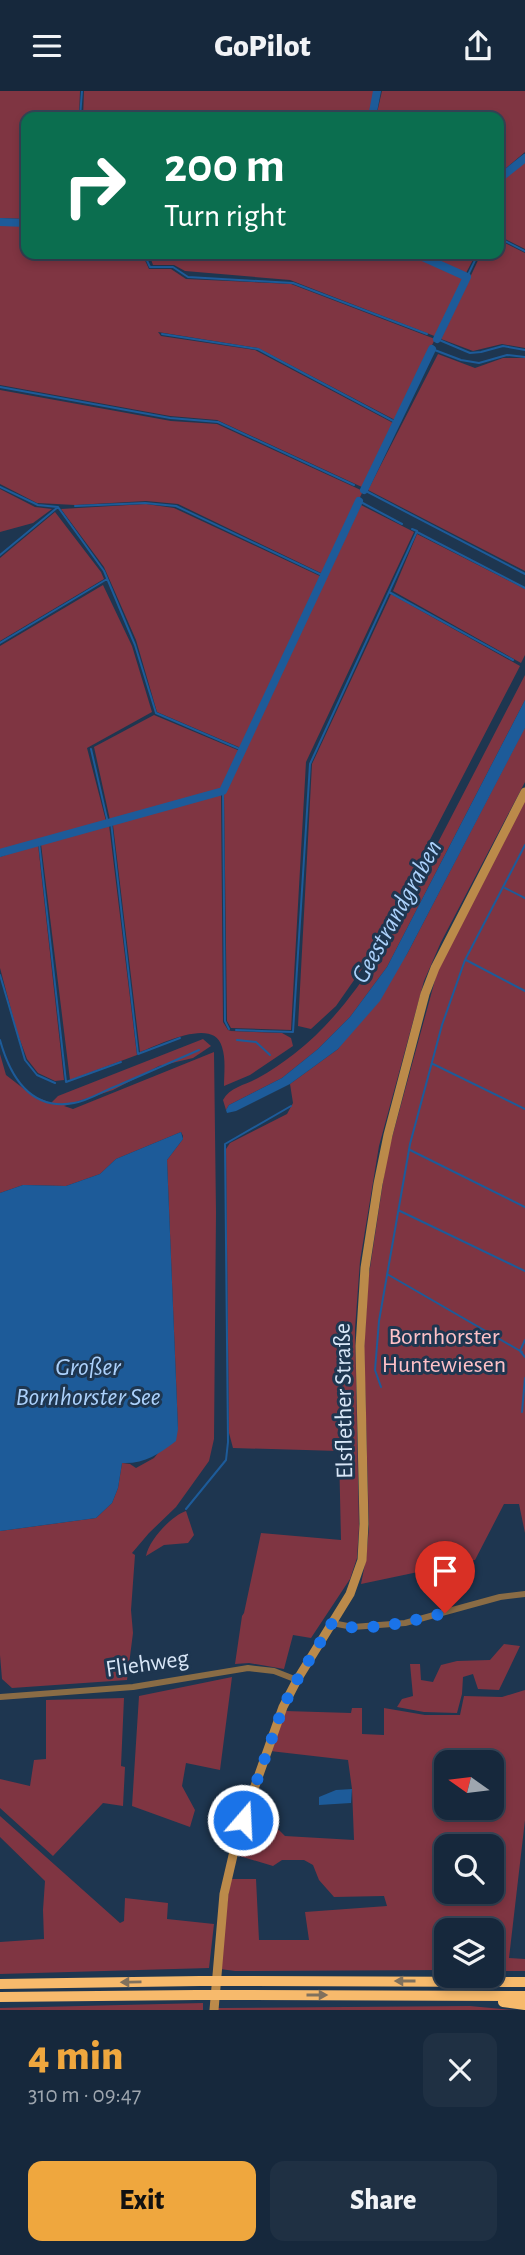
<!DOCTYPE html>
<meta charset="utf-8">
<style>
body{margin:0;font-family:"Alegreya Sans",sans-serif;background:#1f3043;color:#f1f3f6;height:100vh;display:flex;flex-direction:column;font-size:26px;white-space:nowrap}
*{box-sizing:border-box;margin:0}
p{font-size:23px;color:#9ea6af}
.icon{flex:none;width:38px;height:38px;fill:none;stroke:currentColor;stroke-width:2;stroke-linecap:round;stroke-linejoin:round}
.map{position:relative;height:1919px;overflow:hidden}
.drawer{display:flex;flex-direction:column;background:#16283c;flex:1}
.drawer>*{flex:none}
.top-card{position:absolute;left:21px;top:21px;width:483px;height:147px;border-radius:14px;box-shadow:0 4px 10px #0003,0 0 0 2px #354456;background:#0b6e4f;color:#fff;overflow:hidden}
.needle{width:46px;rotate:284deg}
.tools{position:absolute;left:434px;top:1659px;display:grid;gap:14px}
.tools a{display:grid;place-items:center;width:70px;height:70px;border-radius:14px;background:#16283c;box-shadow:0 4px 10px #0003,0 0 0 2px #354456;font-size:35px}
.pin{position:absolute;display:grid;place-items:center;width:60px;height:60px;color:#fff;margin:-72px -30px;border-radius:50% 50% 50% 0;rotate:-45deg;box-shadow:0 0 7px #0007}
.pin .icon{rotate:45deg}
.me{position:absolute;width:77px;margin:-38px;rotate:19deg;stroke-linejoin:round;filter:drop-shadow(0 0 5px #0008)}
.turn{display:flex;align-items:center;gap:24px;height:147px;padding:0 28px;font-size:32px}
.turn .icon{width:91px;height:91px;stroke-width:2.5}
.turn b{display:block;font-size:49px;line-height:60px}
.round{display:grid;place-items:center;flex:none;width:74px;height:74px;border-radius:14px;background:#1f3043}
.headline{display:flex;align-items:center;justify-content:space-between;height:119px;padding:0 28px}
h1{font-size:42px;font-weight:800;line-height:52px;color:#efa73e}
.cta{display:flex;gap:14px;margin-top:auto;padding:14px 28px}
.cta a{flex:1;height:80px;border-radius:14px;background:#efa73e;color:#111;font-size:28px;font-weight:800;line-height:80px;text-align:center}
.cta a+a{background:#1f3043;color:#f1f3f6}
header{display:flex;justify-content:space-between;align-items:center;height:91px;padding:0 28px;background:#16283c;font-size:32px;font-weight:800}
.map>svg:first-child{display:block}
</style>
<header><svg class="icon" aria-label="menu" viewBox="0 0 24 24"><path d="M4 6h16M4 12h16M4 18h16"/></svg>GoPilot<svg class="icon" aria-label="share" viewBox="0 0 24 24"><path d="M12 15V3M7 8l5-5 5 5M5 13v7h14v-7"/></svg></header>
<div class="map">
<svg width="525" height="1919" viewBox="0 0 525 1919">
<rect width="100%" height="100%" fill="#1e3650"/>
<path fill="#7f3542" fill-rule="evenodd" d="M 0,0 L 80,0 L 79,26 L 26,26 L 26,128 L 0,127 Z
M 84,0 L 374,0 L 369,26 L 83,26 Z
M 382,0 L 525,0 L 525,61 L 499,83 L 499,26 L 376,26 Z
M 525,69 L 525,158 L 499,145 L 499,90 Z
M 0,134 L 26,135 L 26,163 L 142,163 L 149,178 L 171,178 L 186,188 L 291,193 L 435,248 L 395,329 L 258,257 L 158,241 L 161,245 L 255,259 L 395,333 L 364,397 L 217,329 L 170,325 L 0,294 Z
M 499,149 L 525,162 L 525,257 L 502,253 L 473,260 L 441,248 L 481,163 L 499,163 Z
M 149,163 L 412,163 L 461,185 L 463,191 L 437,246 L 290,189 L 185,180 L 174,174 L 153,174 Z
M 422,163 L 476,163 L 466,182 Z
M 438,263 L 475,277 L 503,267 L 525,267 L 525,480 L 368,399 Z
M 0,299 L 171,330 L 217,333 L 363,400 L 323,483 L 178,413 L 146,410 L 75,414 L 37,412 L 0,393 Z
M 0,398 L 35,416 L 52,418 L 33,432 L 0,441 Z
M 146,413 L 174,417 L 322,486 L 241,657 L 157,621 L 136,549 L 104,476 L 61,418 Z
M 361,414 L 414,441 L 306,671 L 291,939 L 231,937 L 227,930 L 224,703 Z
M 55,421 L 101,481 L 104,488 L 0,550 L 0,467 Z
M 417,443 L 525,498 L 525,564 L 521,572 L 393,500 Z
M 103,494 L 132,555 L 152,621 L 87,657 L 106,730 L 0,760 L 0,555 Z
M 391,503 L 520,575 L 366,872 L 336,915 L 311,938 L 298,935 L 312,673 Z
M 525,584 L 525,609 L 387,876 L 350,926 L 318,958 L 282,987 L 229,1014 L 226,1019 L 223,1009 C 230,996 246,994 258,987 C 271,980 283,971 294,963 C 330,935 354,902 379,865 Z
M 154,624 L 240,660 L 221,698 L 110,729 L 94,656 Z
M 525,636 L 525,691 L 441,851 L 424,890 L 379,1055 L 360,1170 L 355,1238 L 359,1436 L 357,1467 L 350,1488 L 311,1547 L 293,1544 L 284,1578 L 249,1572 L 235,1573 L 242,1525 L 244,1522 L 261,1442 L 341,1449 L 339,1360 L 233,1357 L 229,1342 L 226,1058 L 230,1052 L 287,1023 L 293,1012 L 290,993 L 338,958 L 407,863 Z
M 221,703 L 223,931 L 228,939 L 231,940 L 282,942 L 291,947 L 293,955 L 250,984 L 224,995 C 224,983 226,968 222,956 C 214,925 159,954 140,961 L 113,734 Z
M 525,709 L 525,1442 L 519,1413 L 504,1413 L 475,1469 L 361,1493 L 366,1468 L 369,1437 L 364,1257 L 368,1190 L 387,1065 L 438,878 Z
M 109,734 L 137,964 L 70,989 L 41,753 Z
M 38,753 L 64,989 L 55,990 L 38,982 L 27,968 L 17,941 L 0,877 L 0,766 Z
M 203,948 L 211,955 L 193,967 L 159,975 L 113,999 L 64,1015 L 73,1018 L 214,961 L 216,1122 L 214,1348 L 209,1370 L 176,1416 L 149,1442 L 132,1462 L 135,1464 L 131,1519 L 133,1542 L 127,1589 L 12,1597 L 2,1588 L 0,1564 L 0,1440 L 96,1427 L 112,1412 L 118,1397 L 122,1372 L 130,1373 L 136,1377 L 154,1367 L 178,1338 L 167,1069 L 183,1048 L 183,1045 L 181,1041 L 116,1068 L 100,1083 L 66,1095 L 23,1094 L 0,1102 L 0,963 L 6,984 L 33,1005 L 51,1012 L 58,1005 Z
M 186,1420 L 194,1444 L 188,1452 L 164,1454 L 146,1465 C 149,1449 171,1425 186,1420 Z
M 504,1553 L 520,1555 L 499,1599 L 478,1598 L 473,1583 L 463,1586 L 462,1603 L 457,1622 L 424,1621 L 397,1616 L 402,1608 L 413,1605 L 410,1573 L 420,1573 L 421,1589 L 433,1591 L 441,1574 L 457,1570 L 490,1569 Z
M 232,1586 L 220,1679 L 186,1672 L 182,1695 L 195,1719 L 190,1736 L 132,1715 L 139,1605 Z
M 525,1599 L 525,1729 L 509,1867 L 525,1868 L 525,1880 L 492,1880 L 492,1839 L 446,1839 L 446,1879 L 235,1880 L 220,1878 L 230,1788 L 256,1788 L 259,1849 L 309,1849 L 305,1821 L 387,1815 L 384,1805 L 334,1806 L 319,1789 L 313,1774 L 304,1769 L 282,1769 L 273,1775 L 236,1764 L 246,1732 L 274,1734 L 285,1745 L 354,1749 L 352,1698 L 348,1669 L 270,1660 L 285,1620 L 351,1622 L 352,1617 L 362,1617 L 362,1643 L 384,1644 L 384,1617 L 425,1624 L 460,1624 L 464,1605 L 502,1606 ZM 446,1671 L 492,1671 L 492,1717 L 446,1717 ZM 446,1755 L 492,1755 L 492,1801 L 446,1801 Z
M 124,1607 L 121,1675 L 125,1676 L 123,1715 L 103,1712 L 53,1765 L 0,1717 L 0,1688 L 30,1695 L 34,1669 L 46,1668 L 46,1609 Z
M 0,1725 L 120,1832 L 124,1830 L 125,1807 L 168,1812 L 167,1828 L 214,1833 L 209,1877 L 0,1883 L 0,1851 L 44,1848 L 43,1819 L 45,1790 L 0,1746 Z
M 203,1912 L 203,1919 L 0,1919 L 0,1917 Z
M 470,1915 L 513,1919 L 218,1919 L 218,1917 Z"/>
<path fill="#1d5b99" d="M 525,609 L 525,637 L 407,863 L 380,910 L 338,958 L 290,993 L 236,1020 L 227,1022 L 226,1019 L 229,1014 L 282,987 L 318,958 L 350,926 L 387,876 Z
M 181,1041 L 183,1048 L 167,1069 L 178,1338 L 176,1350 C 158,1364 144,1373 122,1372 L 118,1397 L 112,1412 L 96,1427 L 0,1440 L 0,1102 L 23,1094 L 66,1095 L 100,1083 L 116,1068 Z
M 352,1698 L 351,1712 L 319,1714 L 319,1706 L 336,1699 Z"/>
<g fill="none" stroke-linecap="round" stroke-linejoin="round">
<path stroke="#1d5b99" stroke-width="2" d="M 80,26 L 82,0
M 499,147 L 525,160
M 144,163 L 150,176 L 173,176 L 188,186 L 293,192 L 427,243
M 467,186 L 478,163
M 162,243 L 258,258 L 397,332
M 437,248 L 470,262 L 481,261 L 503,255 L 525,259
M 432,258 L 461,269 L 479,272 L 507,264 L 525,266
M 0,296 L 170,327 L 218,331 L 354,394
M 0,396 L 38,414 L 58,416 L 104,480 L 135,554 L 156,622 L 242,659
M 364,399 L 525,483
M 359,410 L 402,433
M 75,415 L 145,412 L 176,415 L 324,485
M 417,441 L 525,497
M 0,464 L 58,416
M 389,501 L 513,569
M 0,552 L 107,488
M 91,658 L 108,732
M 223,700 L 225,930 L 229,938
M 111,731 L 138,963 L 180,947
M 39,751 L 66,991 L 121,971
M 505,797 L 525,807
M 466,869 L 525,900
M 0,884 L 25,969 L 37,984 L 55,992
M 236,939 L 293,941 L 310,673 L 417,440 L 412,438
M 0,949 C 10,985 30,1020 74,1012 C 88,1010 105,999 119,994 C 146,982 172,971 199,959
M 237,949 L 256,951 L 270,964
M 433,973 L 525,1018
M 410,1059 L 525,1116
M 400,1120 L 525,1180
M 387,1183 L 522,1261
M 525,1249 L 520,1260 L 525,1266
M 381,1296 L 375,1279 L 379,1230 L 410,1053 L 442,934 L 465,869 L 525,754
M 522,1321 L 525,1287
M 186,1418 L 226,1369 L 228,1351 L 225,1053 L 291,1015"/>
<path stroke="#1d5b99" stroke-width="8" d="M 372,26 L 377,0
M 499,88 L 525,67
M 0,131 L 26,132
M 416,163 L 467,186 L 437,248
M 364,399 L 432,258
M 0,762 L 223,700 L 359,410"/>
<path stroke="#8a6c45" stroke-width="6" d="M 332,1532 L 353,1536 L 405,1532 L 500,1506 L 525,1503
M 0,1606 L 133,1596 L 248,1577 L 274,1580 L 297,1589"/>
<path stroke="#bb8a4a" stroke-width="9" d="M 214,1919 L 224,1803 L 238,1743 L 283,1616 L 297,1589 L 350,1503 L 362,1469 L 364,1433 L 360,1255 L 365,1177 L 378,1093 L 388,1044 L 425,903 L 435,877 L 525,701"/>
<path stroke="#f7ba6c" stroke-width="10" d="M 234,1890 L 525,1891
M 0,1893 L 200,1890
M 234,1904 L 525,1905
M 0,1906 L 197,1904
M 503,1911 L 525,1914"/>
<path stroke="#f7ba6c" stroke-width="10" d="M 200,1890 L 234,1890
M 197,1904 L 234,1904"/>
</g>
<defs><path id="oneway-solid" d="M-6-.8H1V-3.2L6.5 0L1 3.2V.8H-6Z" transform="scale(1.75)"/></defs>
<g fill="#80715d">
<use href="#oneway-solid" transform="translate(405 1890) rotate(-180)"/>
<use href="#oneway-solid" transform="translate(131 1891) rotate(179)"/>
<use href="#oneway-solid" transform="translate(317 1904)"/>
</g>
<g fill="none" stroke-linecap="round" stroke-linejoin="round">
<path stroke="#1a73e8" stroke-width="12" stroke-dasharray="0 21.6" d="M 243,1729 L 283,1616 L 297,1589 L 332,1532 C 359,1544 416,1529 445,1522"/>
</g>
<g text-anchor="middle" stroke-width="6" stroke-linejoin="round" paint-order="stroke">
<g font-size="24" fill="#fec1c7" stroke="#1e3650">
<text x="444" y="1253">Bornhorster<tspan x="444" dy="28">Huntewiesen</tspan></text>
</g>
<g font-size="24" fill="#d9e7f8" stroke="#1e3650">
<text transform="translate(343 1310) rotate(-91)" y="8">Elsflether Straße</text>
<text transform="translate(147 1572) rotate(-8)" y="8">Fliehweg</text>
</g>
<g font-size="26" font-style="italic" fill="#acd1fb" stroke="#1e3650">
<text transform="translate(396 820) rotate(-61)" y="9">Geestrandgraben</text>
<text x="88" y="1284">Großer<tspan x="88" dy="30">Bornhorster See</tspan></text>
</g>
</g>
</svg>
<div class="tools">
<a><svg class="needle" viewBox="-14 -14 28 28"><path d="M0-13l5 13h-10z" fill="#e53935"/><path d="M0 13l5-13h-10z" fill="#9ea6af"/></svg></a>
<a><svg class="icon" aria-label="search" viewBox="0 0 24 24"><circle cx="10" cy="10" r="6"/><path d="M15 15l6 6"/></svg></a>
<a><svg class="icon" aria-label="layers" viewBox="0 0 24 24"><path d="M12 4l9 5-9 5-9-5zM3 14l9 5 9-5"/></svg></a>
</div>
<div class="pin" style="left:445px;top:1522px;background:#d93025"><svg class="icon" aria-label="arrive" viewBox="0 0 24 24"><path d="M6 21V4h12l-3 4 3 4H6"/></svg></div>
<svg class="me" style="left:243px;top:1729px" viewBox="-20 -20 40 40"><circle r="17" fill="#1a73e8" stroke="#fff" stroke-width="3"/><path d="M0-11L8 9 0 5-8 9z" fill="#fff"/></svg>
<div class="top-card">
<div class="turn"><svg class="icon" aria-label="right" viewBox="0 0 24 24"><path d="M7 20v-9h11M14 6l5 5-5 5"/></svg><div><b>200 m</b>Turn right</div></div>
</div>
</div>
<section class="drawer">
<div class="headline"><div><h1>4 min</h1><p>310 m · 09:47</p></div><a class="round"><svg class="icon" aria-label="close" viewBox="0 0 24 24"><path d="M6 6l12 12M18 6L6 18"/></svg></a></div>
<div class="cta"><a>Exit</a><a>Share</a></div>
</section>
